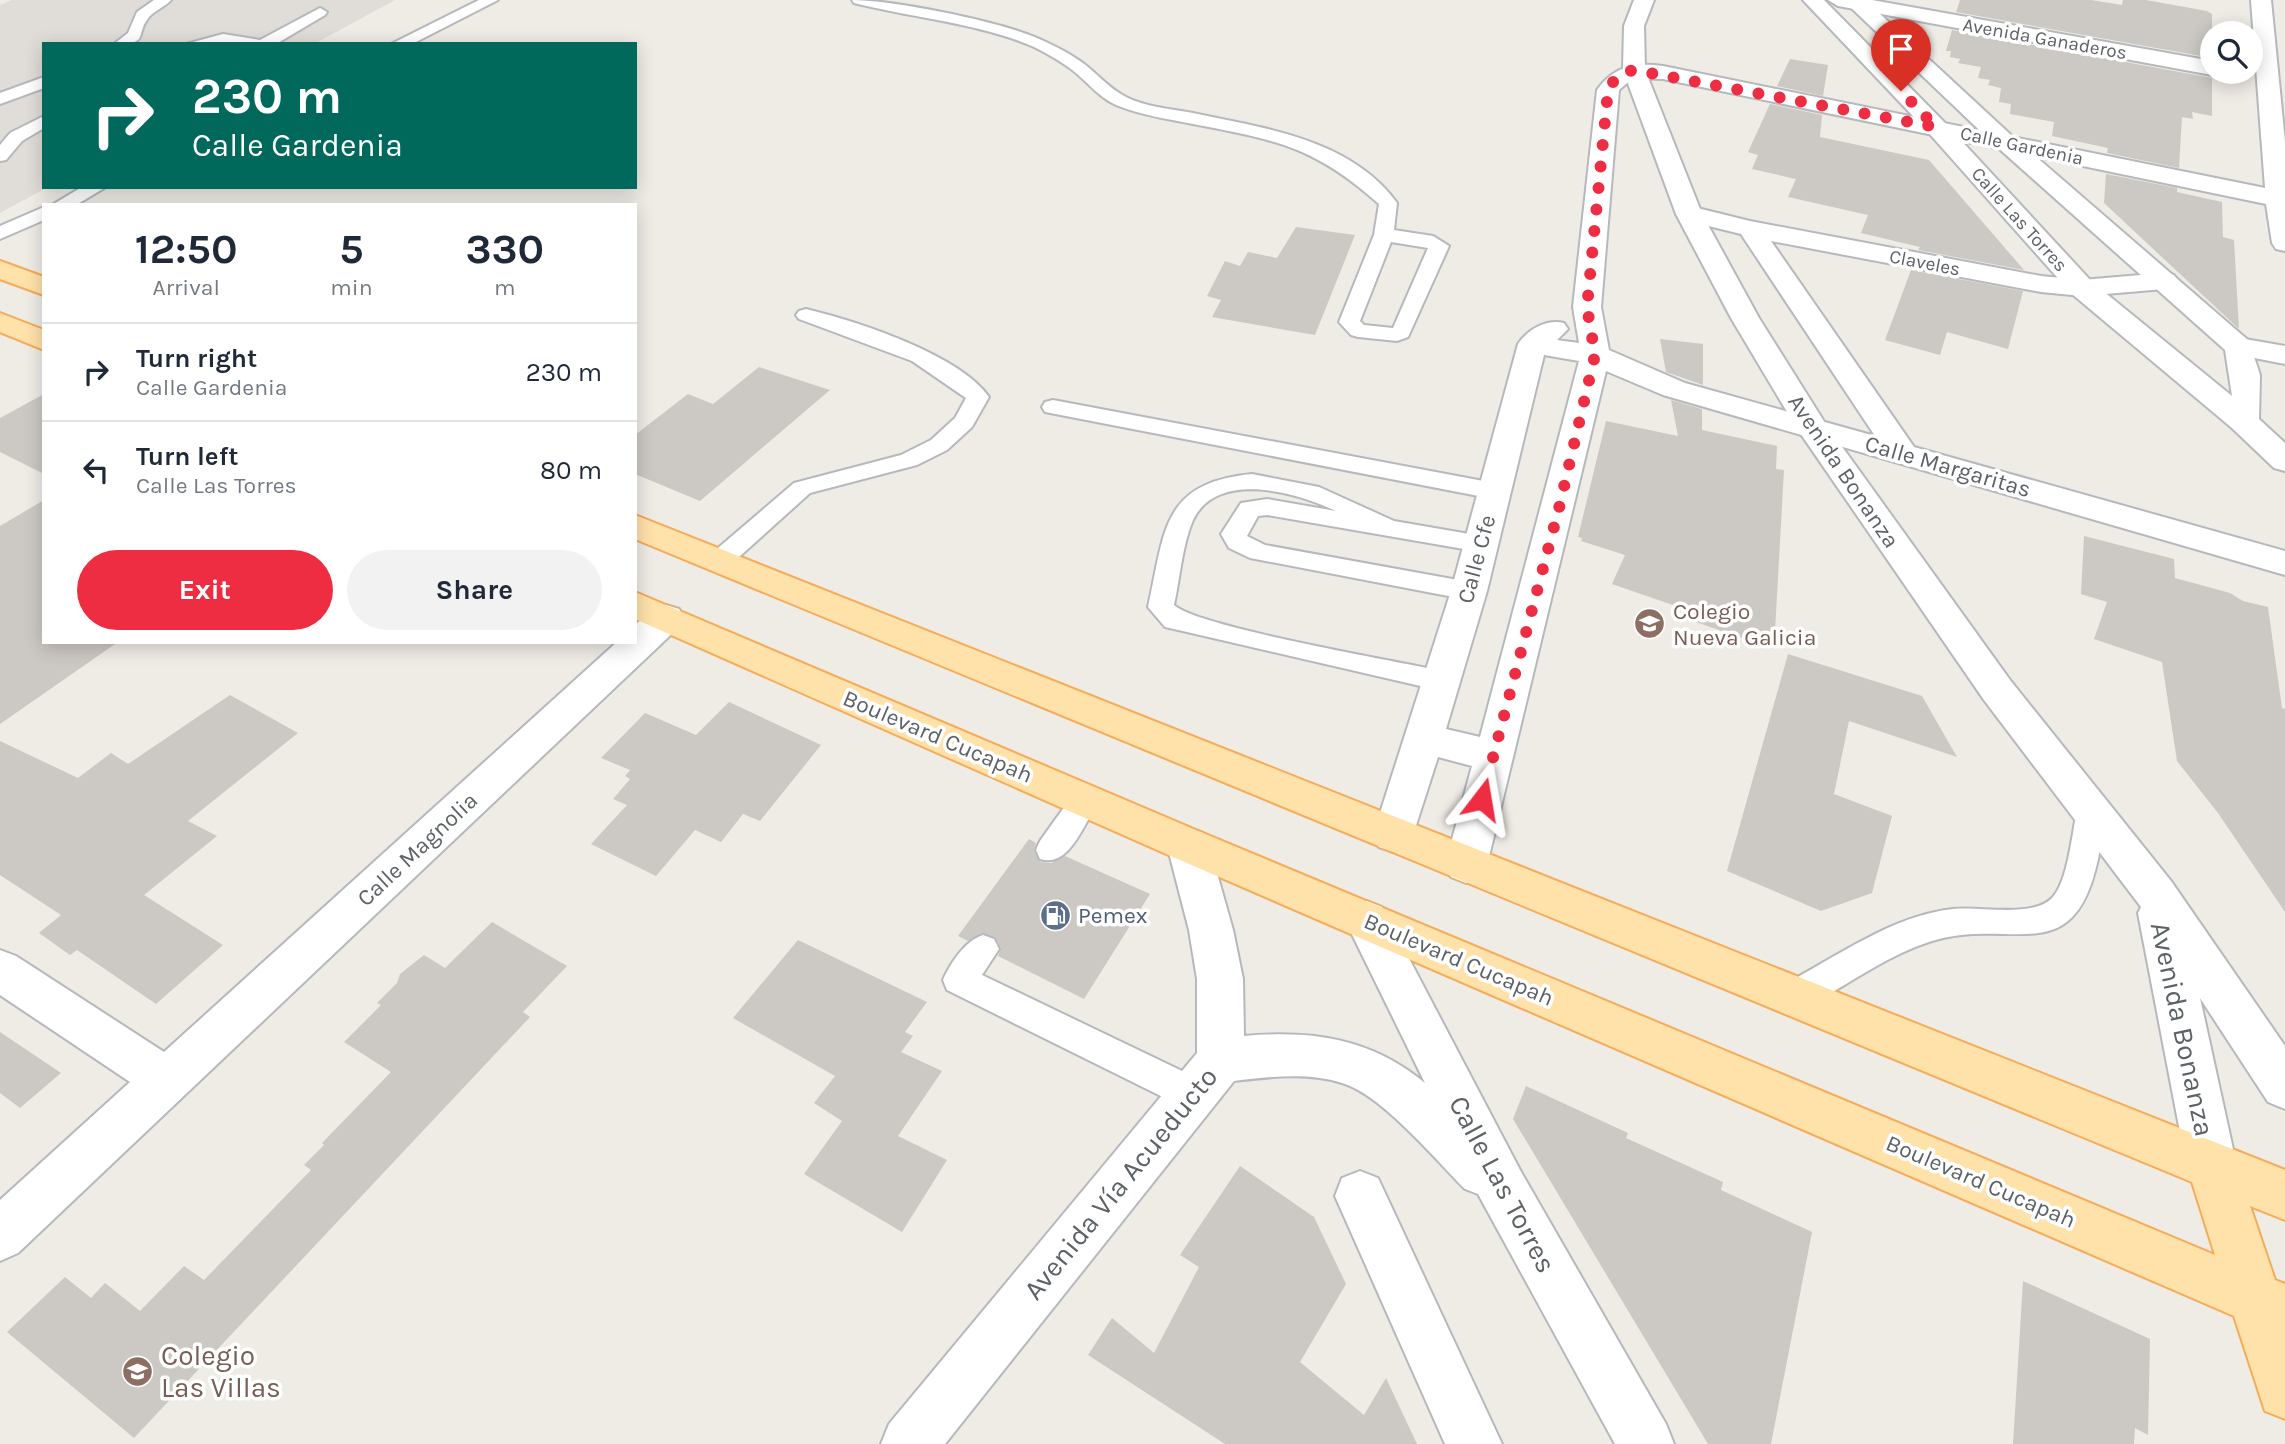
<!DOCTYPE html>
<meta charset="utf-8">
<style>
body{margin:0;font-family:Karla,sans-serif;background:#f2f2f3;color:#1f2937;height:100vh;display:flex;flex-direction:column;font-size:26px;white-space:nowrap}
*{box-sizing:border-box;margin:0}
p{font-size:23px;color:#747a83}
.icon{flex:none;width:38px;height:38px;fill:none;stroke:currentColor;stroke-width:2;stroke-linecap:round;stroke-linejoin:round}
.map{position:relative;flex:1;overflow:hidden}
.sheet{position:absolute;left:42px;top:203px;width:595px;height:441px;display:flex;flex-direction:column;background:#fff;border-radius:0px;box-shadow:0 4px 18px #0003}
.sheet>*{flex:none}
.top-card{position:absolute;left:42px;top:42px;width:595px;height:147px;border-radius:0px;box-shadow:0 4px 18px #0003;background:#00695c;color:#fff;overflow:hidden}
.tools{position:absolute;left:2200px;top:21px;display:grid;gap:14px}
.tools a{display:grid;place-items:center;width:63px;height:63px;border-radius:50%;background:#fff;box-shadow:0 4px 18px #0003;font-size:35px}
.pin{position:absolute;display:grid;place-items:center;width:60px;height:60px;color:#fff;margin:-72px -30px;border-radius:50% 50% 50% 0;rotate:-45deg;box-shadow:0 0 7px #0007}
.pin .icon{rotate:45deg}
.me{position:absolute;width:77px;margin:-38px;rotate:14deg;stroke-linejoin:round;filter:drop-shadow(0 0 5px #0008)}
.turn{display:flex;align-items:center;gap:24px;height:147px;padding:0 35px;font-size:32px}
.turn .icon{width:91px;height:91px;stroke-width:2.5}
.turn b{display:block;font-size:49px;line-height:60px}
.eta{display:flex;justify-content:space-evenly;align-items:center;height:119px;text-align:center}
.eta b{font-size:42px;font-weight:700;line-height:49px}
.button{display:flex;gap:14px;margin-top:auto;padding:14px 35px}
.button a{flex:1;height:80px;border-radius:42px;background:#ee2c42;color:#fff;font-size:28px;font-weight:700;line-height:80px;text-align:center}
.button a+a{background:#f2f2f3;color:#1f2937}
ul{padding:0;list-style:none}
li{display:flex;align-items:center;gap:21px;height:98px;padding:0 35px;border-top:2px solid #e0e1e3}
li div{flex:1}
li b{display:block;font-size:26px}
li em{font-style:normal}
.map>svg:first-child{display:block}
</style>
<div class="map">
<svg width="2285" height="1444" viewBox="0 0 2285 1444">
<rect width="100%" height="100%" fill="#efebe5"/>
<path fill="#e0ddd9" d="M 12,0 L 395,0 L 314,44 L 44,44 L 44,187 L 48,187 L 0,213 L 0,5 Z"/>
<path fill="#ccc8c4" d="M 1960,0 L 2091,0 L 2122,5 L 2123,0 L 2146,0 L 2207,11 L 2212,14 L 2212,58 L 1956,12 Z
M 1952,30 L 2212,78 L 2212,116 L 2192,112 L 2193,119 L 2182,117 L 2179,168 L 2107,153 L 2108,148 L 2052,136 L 2054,122 L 2010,114 L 2011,104 L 1999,102 L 2001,88 L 1988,85 L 1990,80 L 1978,78 L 1981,67 L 1958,63 L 1960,59 L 1950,57 L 1951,51 L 1946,51 Z
M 1790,59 L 1828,65 L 1823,96 L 1777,86 Z
M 1770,104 L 1822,115 L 1820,137 L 1929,160 L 2024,270 L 1918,250 L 1920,247 L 1861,233 L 1868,215 L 1788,197 L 1796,179 L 1752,169 L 1758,155 L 1748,152 Z
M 2106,174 L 2177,188 L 2177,192 L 2222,202 L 2223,237 L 2234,240 L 2239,329 L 2104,203 Z
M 1296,227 L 1355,235 L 1315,335 L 1212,317 L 1221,300 L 1207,296 L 1225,261 L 1240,266 L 1248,252 L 1277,258 Z
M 1911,270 L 2023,291 L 2008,349 L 1947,332 L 1940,355 L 1885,340 Z
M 1660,339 L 1703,344 L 1703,385 L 1666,372 Z
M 759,367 L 830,390 L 700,501 L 635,474 L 635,435 L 688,394 L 713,404 Z
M 44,394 L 44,474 L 0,452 L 0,418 Z
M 1671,400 L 1702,409 L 1702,430 L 1777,446 L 1776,469 L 1784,470 L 1774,649 L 1693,621 L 1696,613 L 1612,584 L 1625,555 L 1581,541 L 1582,538 L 1578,537 L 1606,421 L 1678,436 Z
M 44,500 L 44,642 L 118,642 L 0,724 L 0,526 Z
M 2084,536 L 2174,559 L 2175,578 L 2230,593 L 2243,601 L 2268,607 L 2282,708 L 2285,709 L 2285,912 L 2218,813 L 2177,761 L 2162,662 L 2094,639 L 2107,602 L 2081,594 Z
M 1788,654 L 1922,696 L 1957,757 L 1849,721 L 1834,794 L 1892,816 L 1872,893 L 1821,911 L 1727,871 Z
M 230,695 L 298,733 L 188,821 L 217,836 L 144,895 L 223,945 L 156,1004 L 77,950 L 70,955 L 39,933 L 61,915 L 0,875 L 0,741 L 78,778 L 111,753 L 128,764 Z
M 729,702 L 821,745 L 760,821 L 743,814 L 721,842 L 695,830 L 656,876 L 591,844 L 627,805 L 613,799 L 630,779 L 625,776 L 630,770 L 601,758 L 645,713 L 696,735 Z
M 1029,839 L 1036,843 L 1034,851 L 1040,862 L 1051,863 L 1065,856 L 1150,894 L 1084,999 L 998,956 L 1001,948 L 995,937 L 982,933 L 968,941 L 958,936 Z
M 492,922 L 567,966 L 523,1012 L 530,1017 L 134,1438 L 7,1332 L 65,1277 L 91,1298 L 105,1283 L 140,1311 L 184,1266 L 204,1280 L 311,1170 L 304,1165 L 324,1145 L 322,1143 L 391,1072 L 344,1042 L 381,1005 L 377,1003 L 397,983 L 400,974 L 424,955 L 445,968 Z
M 798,940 L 927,1002 L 905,1032 L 913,1036 L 901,1052 L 942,1071 L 898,1136 L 947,1160 L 902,1232 L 804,1174 L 842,1121 L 814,1103 L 835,1076 L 733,1018 Z
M 0,1032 L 61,1073 L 20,1108 L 0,1093 Z
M 1526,1086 L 1628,1133 L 1626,1138 L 1723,1182 L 1721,1190 L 1812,1232 L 1771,1444 L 1708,1444 L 1513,1119 Z
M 1240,1166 L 1314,1217 L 1346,1284 L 1300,1362 L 1364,1415 L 1386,1378 L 1417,1444 L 1225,1444 L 1088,1355 L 1112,1318 L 1154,1353 L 1199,1267 L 1180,1255 Z
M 2023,1281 L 2150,1339 L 2148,1435 L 2135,1428 L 2134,1444 L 2013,1444 Z"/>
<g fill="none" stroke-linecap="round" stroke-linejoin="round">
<defs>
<path id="service" d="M 154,0 L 171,0 C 165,7 155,10 149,17 C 134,36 151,44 114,44 L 128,33 L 137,12 Z
M 479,0 L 498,0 L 412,44 L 391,44 Z
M 852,0 C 894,0 1011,23 1048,43 C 1059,48 1070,54 1080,61 C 1096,72 1108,88 1126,97 C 1146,107 1171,109 1193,113 C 1264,128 1351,139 1397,203 L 1394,230 L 1433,236 L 1449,246 L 1408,337 L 1397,341 L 1358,337 L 1351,335 L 1339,322 L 1374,235 L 1379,204 C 1314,146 1276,140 1193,124 C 1168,119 1140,115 1116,105 C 1098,97 1086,80 1071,69 C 1060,61 1046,53 1034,47 C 983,24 909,17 854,3 ZM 1391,242 L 1428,248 L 1393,328 L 1364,325 L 1360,321 Z
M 320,8 L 327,12 L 325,15 L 276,44 L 186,44 L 223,34 L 260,40 Z
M 44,77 L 44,88 L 0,104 L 0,93 Z
M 44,116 L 44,128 L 22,141 L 6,160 L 0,161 L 0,145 L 10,133 Z
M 82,187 L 106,187 L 76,205 L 52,205 Z
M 44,207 L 44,220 L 0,239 L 0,226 Z
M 806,309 C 856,321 959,354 989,397 L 972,427 L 947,450 L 917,465 L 810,493 L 729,566 L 720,569 L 711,566 L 707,560 L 711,554 L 794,483 L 901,455 L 931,440 L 955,418 L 966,398 L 912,361 L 799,319 L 796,315 L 799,311 Z
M 1053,400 L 1494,483 L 1502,486 L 1506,491 L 1502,496 L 1494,499 L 1045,412 L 1042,407 L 1045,402 Z
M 1252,474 L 1319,487 L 1394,521 L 1481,536 L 1490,538 L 1493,544 L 1490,550 L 1481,552 L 1267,515 L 1258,516 L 1247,536 L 1265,545 L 1469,582 L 1478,585 L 1482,591 L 1478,597 L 1469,600 L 1250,558 L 1229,548 L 1221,534 L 1241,503 L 1267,499 L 1336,511 C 1298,493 1218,469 1193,520 C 1182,546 1180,578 1174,605 C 1197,627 1397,661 1442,671 L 1452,674 L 1456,681 L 1452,688 L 1442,691 L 1174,629 L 1165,627 L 1148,607 C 1165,531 1161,483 1252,474 Z
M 1085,788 L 1095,792 L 1100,800 L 1095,808 C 1082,828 1068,868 1040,859 L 1036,850 L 1040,841 L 1075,792 Z
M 2092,799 L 2102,803 C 2110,818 2101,842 2098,859 C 2074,970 2015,919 1939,939 C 1893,951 1849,984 1807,1007 L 1795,1011 L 1783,1007 L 1778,996 L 1783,985 C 1835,958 1893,915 1953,909 C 1980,906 2033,918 2052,898 C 2068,882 2072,833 2077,811 L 2082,803 Z
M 983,935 L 994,939 L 999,949 L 982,975 L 1205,1082 L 1210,1094 L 1205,1106 L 1193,1111 L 1181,1106 L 947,990 L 943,980 C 951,962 965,941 983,935 Z"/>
<path id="minor" d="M 1828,0 L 1872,0 L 2212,61 L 2212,72 L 2220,72 L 2212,75 L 1838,6 Z
M 2251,0 L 2271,0 L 2285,142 L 2285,251 L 2276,249 L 2272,243 L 2266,204 L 1663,79 L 1633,78 L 1619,90 L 1601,307 L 1609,350 L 1685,383 L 1875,436 L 1741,234 L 1680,219 L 1676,214 L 1680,209 L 1689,206 L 1750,221 L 2041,276 L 2082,280 L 2164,273 L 2174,275 L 2178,281 L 2174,287 L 2164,289 L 2082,296 L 2041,292 L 1771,241 L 1914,447 L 2285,551 L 2285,575 L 1663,395 L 1606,371 L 1487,865 L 1481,877 L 1466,883 L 1451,877 L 1445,865 L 1472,766 L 1438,757 L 1409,847 L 1394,852 L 1379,847 L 1373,835 L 1451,591 L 1518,344 C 1528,329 1547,319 1564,323 L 1568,329 L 1557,340 L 1579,343 L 1573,307 L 1597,90 C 1614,66 1635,62 1663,66 L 2265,188 ZM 1544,355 L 1579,361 L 1480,737 L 1446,729 L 1487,591 Z
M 2239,338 L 2285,346 L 2285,364 L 2229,353 L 2225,347 L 2229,341 Z
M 666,605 L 679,609 L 684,618 L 679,627 L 18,1253 L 0,1261 L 0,1200 L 130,1082 L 0,995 L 0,950 L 16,956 L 164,1052 L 617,642 L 635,642 L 635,625 L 653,609 Z
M 1360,1171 L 1378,1178 L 1502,1444 L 1445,1444 L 1335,1196 L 1342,1178 Z"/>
<path id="tertiary" d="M 1634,0 L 1654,0 L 1644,26 L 1645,70 L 1702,214 L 1759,318 L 1825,423 L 2010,680 L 2171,881 L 2285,1046 L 2285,1109 L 2268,1102 L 2200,998 L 2236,1163 L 2229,1180 L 2211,1188 L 2193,1180 L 2186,1163 L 2138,913 L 2141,907 L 1984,700 L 1796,427 L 1731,318 L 1676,214 L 1623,70 L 1624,26 Z
M 1803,0 L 1824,0 L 1944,122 L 2092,282 L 2232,396 L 2225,350 L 1996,146 L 1843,0 L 1865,0 L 2012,136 L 2249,341 L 2260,375 L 2259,419 L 2285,443 L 2285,471 L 2274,468 L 2232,428 L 2072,294 L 1928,132 Z
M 1188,828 L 1203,833 L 1209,845 L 1233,930 L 1243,979 L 1244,1036 C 1312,1030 1371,1038 1425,1083 L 1345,920 L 1352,907 L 1367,901 L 1382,907 L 1520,1170 L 1666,1424 L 1674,1444 L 1615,1444 L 1478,1194 L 1465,1189 C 1435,1159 1381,1094 1342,1083 C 1308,1072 1268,1077 1234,1081 L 945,1444 L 881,1444 L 889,1424 L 1197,1053 L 1197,979 L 1189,930 L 1167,845 L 1173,833 Z"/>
<path id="primary" d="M 0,261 L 44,277 L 44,295 L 0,279 Z
M 0,313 L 44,330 L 44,350 L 0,332 Z
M 635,515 L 2285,1170 L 2285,1220 L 2250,1206 L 2275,1280 L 2285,1284 L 2285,1419 L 2265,1411 L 2234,1316 L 1173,857 L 635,619 L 635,592 L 1203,833 L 2215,1255 L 2192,1182 L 635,539 Z"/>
</defs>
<use href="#service" stroke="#b5b9bc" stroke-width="4"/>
<use href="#minor" stroke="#b5b9bc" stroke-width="4"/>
<use href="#tertiary" stroke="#b5b9bc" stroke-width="4"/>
<use href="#primary" stroke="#f5ab58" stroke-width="4"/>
<use href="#service" fill="#fff" fill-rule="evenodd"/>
<use href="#minor" fill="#fff" fill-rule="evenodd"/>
<use href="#tertiary" fill="#fff" fill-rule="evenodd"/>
<use href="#primary" fill="#ffe1aa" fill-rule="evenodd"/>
</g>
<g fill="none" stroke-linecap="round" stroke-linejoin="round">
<path stroke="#ee2c42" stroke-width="12" stroke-dasharray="0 21.6" d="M 1482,799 L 1559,508 L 1595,355 L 1587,307 L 1608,90 C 1614,78 1621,73 1634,70 L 1936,127 L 1901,91"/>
</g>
<defs>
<symbol id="school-disc" viewBox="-11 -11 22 22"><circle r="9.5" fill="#8d6e63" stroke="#fff"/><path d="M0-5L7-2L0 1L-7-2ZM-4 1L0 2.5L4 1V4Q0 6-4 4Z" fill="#fff"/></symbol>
<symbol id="fuel-disc" viewBox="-11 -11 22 22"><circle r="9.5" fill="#5c6f8a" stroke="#fff"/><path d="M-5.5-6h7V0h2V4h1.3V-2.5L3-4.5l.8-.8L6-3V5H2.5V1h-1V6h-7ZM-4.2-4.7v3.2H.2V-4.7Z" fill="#fff"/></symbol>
</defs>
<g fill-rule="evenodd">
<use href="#school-disc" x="1632" y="606" width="35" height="35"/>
<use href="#fuel-disc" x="1038" y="898" width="35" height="35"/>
<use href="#school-disc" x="120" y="1354" width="35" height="35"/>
</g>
<g text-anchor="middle" stroke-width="7" stroke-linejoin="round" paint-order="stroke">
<g font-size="19" fill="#5c6265" stroke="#fff">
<text transform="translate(2045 38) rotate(10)" y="7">Avenida Ganaderos</text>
<text transform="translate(2022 145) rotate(12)" y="7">Calle Gardenia</text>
<text transform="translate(2020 219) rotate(48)" y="7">Calle Las Torres</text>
<text transform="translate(1925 262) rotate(11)" y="7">Claveles</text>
</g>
<g font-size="23" fill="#5c6265" stroke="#fff">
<text transform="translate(1948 466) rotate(16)" y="8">Calle Margaritas</text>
<text transform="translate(1844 471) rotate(56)" y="8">Avenida Bonanza</text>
<text transform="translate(1476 559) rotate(-75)" y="8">Calle Cfe</text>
<text transform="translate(938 736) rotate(23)" y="8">Boulevard Cucapah</text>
<text transform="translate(417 849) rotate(-43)" y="8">Calle Magnolia</text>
<text transform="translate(1459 959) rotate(23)" y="8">Boulevard Cucapah</text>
<text transform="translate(1981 1181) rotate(23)" y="8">Boulevard Cucapah</text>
</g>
<g font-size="23" fill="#785e54" stroke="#fff" text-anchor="start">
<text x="1673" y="619">Colegio<tspan x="1673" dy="26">Nueva Galicia</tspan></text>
</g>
<g font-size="23" fill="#4e5e75" stroke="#fff" text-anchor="start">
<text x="1078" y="923">Pemex</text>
</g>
<g font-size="28" fill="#5c6265" stroke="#fff">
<text transform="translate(2183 1029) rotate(78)" y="10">Avenida Bonanza</text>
<text transform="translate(1120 1183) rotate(-51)" y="10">Avenida Vía Acueducto</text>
<text transform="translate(1503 1184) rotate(62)" y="10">Calle Las Torres</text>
</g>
<g font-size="28" fill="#785e54" stroke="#fff" text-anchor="start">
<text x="161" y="1365">Colegio<tspan x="161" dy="32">Las Villas</tspan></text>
</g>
</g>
</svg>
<div class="tools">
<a><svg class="icon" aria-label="search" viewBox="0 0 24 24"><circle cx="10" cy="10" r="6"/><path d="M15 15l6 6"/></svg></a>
</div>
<div class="pin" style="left:1901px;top:91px;background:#d93025"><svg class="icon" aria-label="arrive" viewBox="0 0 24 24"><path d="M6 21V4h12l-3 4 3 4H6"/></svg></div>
<svg class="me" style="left:1482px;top:799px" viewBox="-20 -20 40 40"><path d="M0-17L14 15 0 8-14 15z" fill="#ee2c42" stroke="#fff" stroke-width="4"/></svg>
<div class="top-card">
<div class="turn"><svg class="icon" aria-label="right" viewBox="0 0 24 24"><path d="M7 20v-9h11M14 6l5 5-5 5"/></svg><div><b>230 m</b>Calle Gardenia</div></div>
</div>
<section class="sheet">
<div class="eta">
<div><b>12:50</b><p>Arrival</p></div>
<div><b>5</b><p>min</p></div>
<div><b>330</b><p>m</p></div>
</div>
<ul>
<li><svg class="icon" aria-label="right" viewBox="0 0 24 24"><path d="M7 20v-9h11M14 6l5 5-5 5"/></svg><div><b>Turn right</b><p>Calle Gardenia</p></div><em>230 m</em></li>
<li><svg class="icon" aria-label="left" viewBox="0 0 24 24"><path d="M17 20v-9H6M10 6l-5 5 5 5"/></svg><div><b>Turn left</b><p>Calle Las Torres</p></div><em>80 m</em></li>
</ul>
<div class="button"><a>Exit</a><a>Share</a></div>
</section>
</div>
